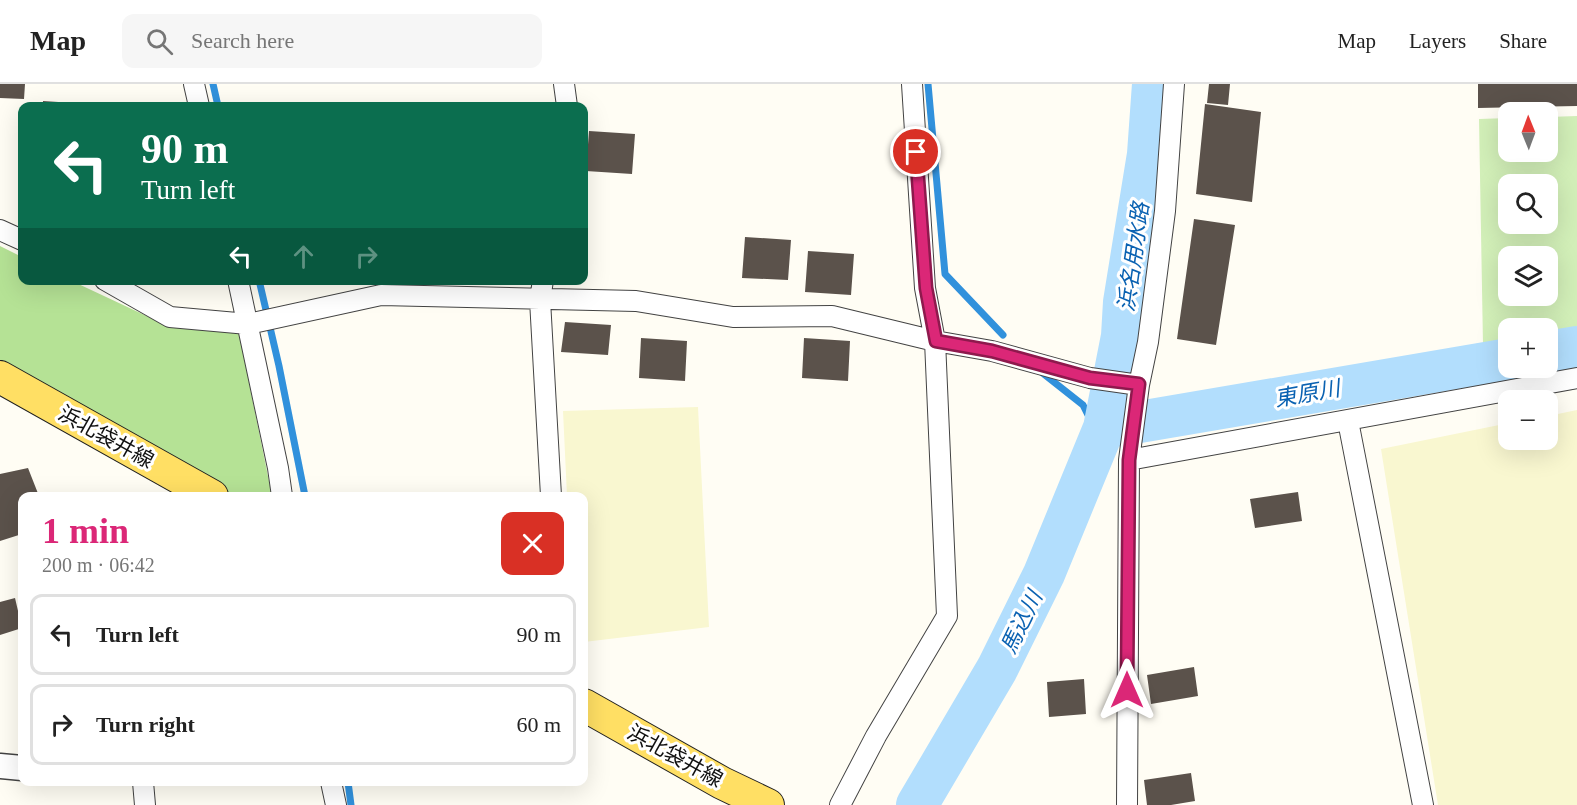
<!DOCTYPE html>
<meta charset="utf-8">
<style>
body{margin:0;font-family:"Times New Roman","Noto Sans JP",serif;background:#f6f6f6;color:#222;height:100vh;display:flex;flex-direction:column;font-size:22px;white-space:nowrap}
*{box-sizing:border-box;margin:0}
p{font-size:20px;color:#767676}
.icon{flex:none;width:33px;height:33px;fill:none;stroke:currentColor;stroke-width:2;stroke-linecap:round;stroke-linejoin:round}
.map{position:relative;flex:1;overflow:hidden}
.details{position:absolute;left:18px;top:408px;width:570px;height:294px;display:flex;flex-direction:column;background:#fff;border-radius:12px;box-shadow:0 6px 24px #0002}
.details>*{flex:none}
.banner{position:absolute;left:18px;top:18px;width:570px;height:183px;border-radius:12px;box-shadow:0 6px 24px #0002;background:#0b6e4f;color:#fff;overflow:hidden}
.needle{width:39px;rotate:359deg}
.tools{position:absolute;left:1498px;top:18px;display:grid;gap:12px}
.tools a{display:grid;place-items:center;width:60px;height:60px;border-radius:12px;background:#fff;box-shadow:0 6px 24px #0002;font-size:30px}
.pin{position:absolute;display:grid;place-items:center;width:51px;height:51px;color:#fff;margin:-26px;border:3px solid #fff;border-radius:50%;box-shadow:0 2px 6px #0007}
.me{position:absolute;width:66px;margin:-33px;rotate:0deg;stroke-linejoin:round;filter:drop-shadow(0 0 4px #0008)}
.turn{display:flex;align-items:center;gap:21px;height:126px;padding:0 24px;font-size:27px}
.turn .icon{width:78px;height:78px;stroke-width:2.5}
.turn b{display:block;font-size:42px;line-height:51px}
.lanes{display:flex;align-items:center;height:57px;padding:0 24px;background:#0003;justify-content:center;gap:30px;direction:ltr}
.lanes .off{opacity:.35}
.round{display:grid;place-items:center;flex:none;width:63px;height:63px;border-radius:12px;background:#f6f6f6}
.overview{display:flex;align-items:center;justify-content:space-between;height:102px;padding:0 24px}
h1{font-size:36px;font-weight:600;line-height:45px;color:#db2777}
ul{padding:0;list-style:none}
li{display:flex;align-items:center;gap:18px;height:81px;margin:0 12px 9px;padding:0 12px;border:3px solid #e0e0e0;border-radius:12px}
li div{flex:1}
li b{display:block;font-size:22px}
li em{font-style:normal}
header{display:flex;align-items:center;gap:36px;box-sizing:border-box;height:84px;padding:0 30px;background:#fff;border-bottom:2px solid #e0e0e0}
header strong{font-size:28px}
nav{display:flex;gap:33px;margin-inline-start:auto;font-size:21px}
.search{width:420px;height:54px;background:#f6f6f6;display:flex;align-items:center;gap:15px;box-sizing:border-box;padding:0 21px;border-radius:12px;color:#767676;font-size:22px}
.map>svg:first-child{display:block}
</style>
<header>
<strong>Map</strong>
<div class="search"><svg class="icon" aria-label="search" viewBox="0 0 24 24"><circle cx="10" cy="10" r="6"/><path d="M15 15l6 6"/></svg>Search here</div>
<nav><a>Map</a><a>Layers</a><a>Share</a></nav>
</header>
<div class="map">
<svg width="1577" height="721" viewBox="0 0 1577 721">
<rect width="100%" height="100%" fill="#fffdf4"/>
<path fill="#f9f7d0" d="M 698,323 L 709,543 L 584,558 L 584,412 L 567,412 L 563,327 Z
M 1577,326 L 1577,721 L 1438,721 L 1381,365 L 1509,339 L 1509,356 L 1548,356 L 1548,332 Z"/>
<path fill="#d2efb8" fill-rule="evenodd" d="M 1577,32 L 1577,244 L 1548,250 L 1548,244 L 1509,244 L 1509,256 L 1483,261 L 1479,35 L 1509,34 L 1509,68 L 1548,68 L 1548,33 ZM 1509,100 L 1548,100 L 1548,140 L 1509,140 ZM 1509,172 L 1548,172 L 1548,212 L 1509,212 Z"/>
<path fill="#b5e295" d="M 0,162 L 22,173 L 22,196 L 72,197 L 168,242 L 239,249 L 272,412 L 196,412 L 0,283 Z"/>
<g fill="none" stroke-linecap="round" stroke-linejoin="round">
<path stroke="#3191dc" stroke-width="7" d="M 213,0 L 218,22
M 928,0 L 945,190 L 1003,251
M 259,196 L 279,282 L 305,412
M 1040,287 L 1083,321 L 1093,341 L 1104,344
M 348,698 L 351,721"/>
<path stroke="#b2defd" stroke-width="42" d="M 1548,268 L 1577,263
M 1104,344 L 1509,275
M 917,721 L 997,585 L 1044,490 L 1104,344 L 1122,252 L 1124,218 L 1148,70 L 1153,0"/>
</g>
<path fill="#5b524b" d="M 0,0 L 25,0 L 24,15 L 0,14 Z
M 1209,0 L 1230,0 L 1228,21 L 1207,19 Z
M 1478,0 L 1577,0 L 1577,22 L 1478,24 Z
M 43,17 L 89,20 L 89,22 L 43,22 Z
M 1205,20 L 1261,28 L 1252,118 L 1196,110 Z
M 589,47 L 635,50 L 632,90 L 586,87 Z
M 1194,135 L 1235,141 L 1216,261 L 1177,255 Z
M 745,153 L 791,156 L 788,196 L 742,194 Z
M 808,167 L 854,170 L 851,211 L 805,208 Z
M 565,238 L 611,241 L 608,271 L 561,268 Z
M 641,254 L 687,257 L 685,297 L 639,294 Z
M 804,254 L 850,257 L 848,297 L 802,294 Z
M 28,384 L 39,412 L 22,412 L 22,450 L 0,457 L 0,390 Z
M 1298,408 L 1302,437 L 1255,444 L 1250,415 Z
M 15,514 L 22,544 L 0,551 L 0,518 Z
M 1194,583 L 1198,612 L 1151,620 L 1147,591 Z
M 1084,595 L 1086,630 L 1049,633 L 1047,598 Z
M 1191,689 L 1195,717 L 1171,721 L 1147,721 L 1144,696 Z"/>
<g fill="none" stroke-linecap="round" stroke-linejoin="round">
<defs>
<path id="minor" d="M 194,0 L 199,22
M 564,0 L 567,22
M 0,146 L 22,156
M 105,196 L 170,233 L 248,240 L 381,211 L 636,217 L 733,233 L 832,232 L 935,257 L 992,267 L 1090,294 L 1139,301
M 238,196 L 278,384 L 282,412
M 543,196 L 540,216 L 551,412
M 1348,337 L 1423,721
M 1129,376 L 1577,294
M 143,698 L 145,721
M 331,698 L 336,721
M 840,721 L 876,652 L 947,532 L 935,257 L 925,204 L 912,0
M 1127,721 L 1129,376 L 1139,301 L 1148,258 L 1165,127 L 1174,0"/>
<path id="tertiary" d="M 0,682 L 22,684"/>
<path id="primary" d="M 0,293 L 212,412
M 584,621 L 722,699 L 768,721"/>
</defs>
<use href="#minor" stroke="#434343" stroke-width="22"/>
<use href="#tertiary" stroke="#434343" stroke-width="27"/>
<use href="#primary" stroke="#212121" stroke-width="34"/>
<use href="#minor" stroke="#fff" stroke-width="20"/>
<use href="#tertiary" stroke="#fff" stroke-width="24"/>
<use href="#primary" stroke="#ffdf64" stroke-width="32"/>
</g>
<g fill="none" stroke-linecap="round" stroke-linejoin="round">
<defs>
<path id="route" d="M 916,68 L 926,204 L 936,257 L 992,267 L 1090,294 L 1139,300 L 1129,376 L 1127,606"/>
</defs>
<use href="#route" stroke="#8e194d" stroke-width="15"/>
<use href="#route" stroke="#db2777" stroke-width="10"/>
</g>
<g text-anchor="middle" stroke-width="6" stroke-linejoin="round" paint-order="stroke">
<g font-size="21" fill="#101010" stroke="#fff">
<text transform="translate(106 353) rotate(29)" y="7">浜北袋井線</text>
<text transform="translate(675 672) rotate(29)" y="7">浜北袋井線</text>
</g>
<g font-size="22" font-style="italic" fill="#0a62b2" stroke="#fff">
<text transform="translate(1133 173) rotate(-82)" y="8">浜名用水路</text>
<text transform="translate(1307 309) rotate(-10)" y="8">東原川</text>
<text transform="translate(1021 538) rotate(-64)" y="8">馬込川</text>
</g>
</g>
</svg>
<div class="tools">
<a><svg class="needle" viewBox="-14 -14 28 28"><path d="M0-13l5 13h-10z" fill="#e53935"/><path d="M0 13l5-13h-10z" fill="#767676"/></svg></a>
<a><svg class="icon" aria-label="search" viewBox="0 0 24 24"><circle cx="10" cy="10" r="6"/><path d="M15 15l6 6"/></svg></a>
<a><svg class="icon" aria-label="layers" viewBox="0 0 24 24"><path d="M12 4l9 5-9 5-9-5zM3 14l9 5 9-5"/></svg></a>
<a>+</a>
<a>−</a>
</div>
<div class="pin" style="left:916px;top:68px;background:#d93025"><svg class="icon" aria-label="arrive" viewBox="0 0 24 24"><path d="M6 21V4h12l-3 4 3 4H6"/></svg></div>
<svg class="me" style="left:1127px;top:606px" viewBox="-20 -20 40 40"><path d="M0-17L14 15 0 8-14 15z" fill="#db2777" stroke="#fff" stroke-width="4"/></svg>
<div class="banner">
<div class="turn"><svg class="icon" aria-label="left" viewBox="0 0 24 24"><path d="M17 20v-9H6M10 6l-5 5 5 5"/></svg><div><b>90 m</b>Turn left</div></div>
<div class="lanes"><svg class="icon" aria-label="left" viewBox="0 0 24 24"><path d="M17 20v-9H6M10 6l-5 5 5 5"/></svg><svg class="icon off" aria-label="ahead" viewBox="0 0 24 24"><path d="M12 20V5M6 11l6-6 6 6"/></svg><svg class="icon off" aria-label="right" viewBox="0 0 24 24"><path d="M7 20v-9h11M14 6l5 5-5 5"/></svg></div>
</div>
<section class="details">
<div class="overview"><div><h1>1 min</h1><p>200 m · 06:42</p></div><a class="round" style="background:#d93025;color:#fff"><svg class="icon" aria-label="close" viewBox="0 0 24 24"><path d="M6 6l12 12M18 6L6 18"/></svg></a></div>
<ul>
<li><svg class="icon" aria-label="left" viewBox="0 0 24 24"><path d="M17 20v-9H6M10 6l-5 5 5 5"/></svg><div><b>Turn left</b></div><em>90 m</em></li>
<li><svg class="icon" aria-label="right" viewBox="0 0 24 24"><path d="M7 20v-9h11M14 6l5 5-5 5"/></svg><div><b>Turn right</b></div><em>60 m</em></li>
</ul>
</section>
</div>
